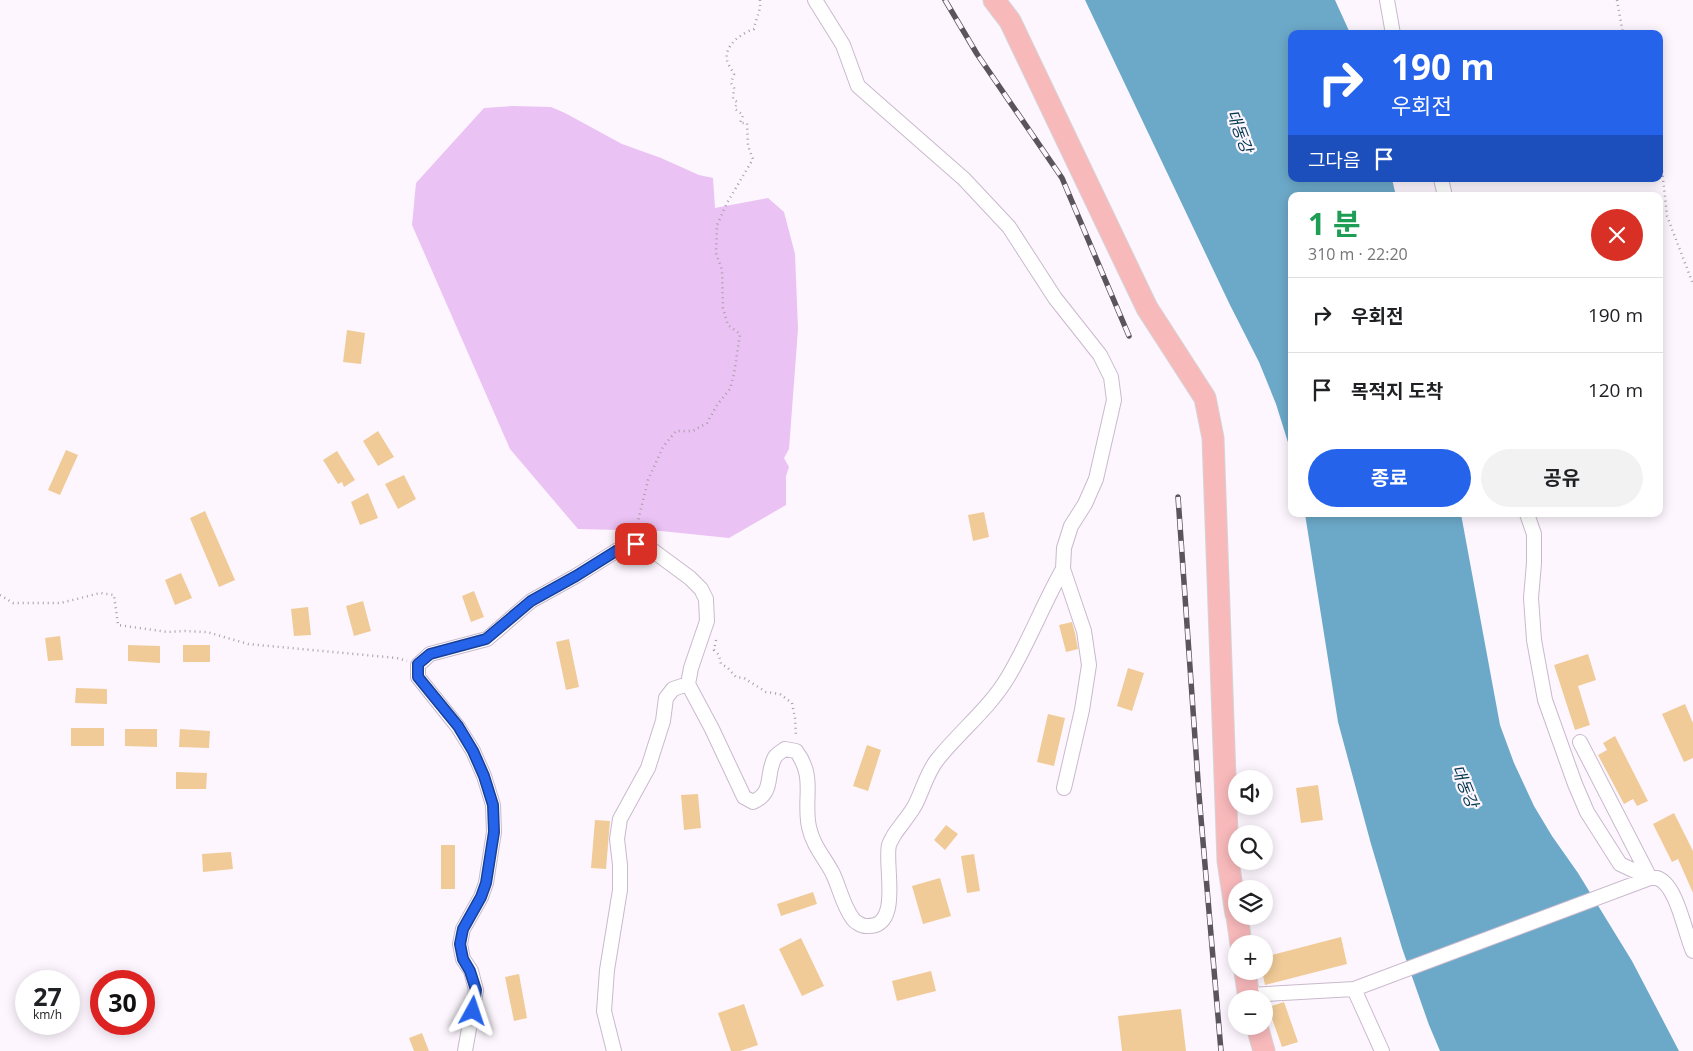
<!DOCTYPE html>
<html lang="ko">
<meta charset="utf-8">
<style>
body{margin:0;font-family:"Open Sans","Noto Sans KR",sans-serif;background:#f2f2f2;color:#202124;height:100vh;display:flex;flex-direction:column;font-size:19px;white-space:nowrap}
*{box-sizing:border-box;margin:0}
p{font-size:16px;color:#757577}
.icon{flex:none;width:28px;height:28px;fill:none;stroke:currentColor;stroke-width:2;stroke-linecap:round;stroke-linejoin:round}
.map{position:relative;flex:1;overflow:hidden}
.drawer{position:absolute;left:1288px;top:192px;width:375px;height:325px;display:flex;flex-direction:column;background:#fff;border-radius:10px;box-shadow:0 2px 12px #0003}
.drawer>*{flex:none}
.hud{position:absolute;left:1288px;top:30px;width:375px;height:152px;border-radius:10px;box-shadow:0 2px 12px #0003;background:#2563eb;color:#fff;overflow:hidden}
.tools{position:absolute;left:1228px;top:770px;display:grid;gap:10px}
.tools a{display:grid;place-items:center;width:45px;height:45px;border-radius:50%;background:#fff;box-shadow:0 2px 12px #0003;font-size:25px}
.speed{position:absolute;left:15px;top:970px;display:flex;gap:10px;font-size:25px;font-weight:700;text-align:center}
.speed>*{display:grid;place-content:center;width:65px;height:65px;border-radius:50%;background:#fff;box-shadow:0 2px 12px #0003;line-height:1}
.speed small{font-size:12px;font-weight:400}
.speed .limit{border:8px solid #d22;background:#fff;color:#111}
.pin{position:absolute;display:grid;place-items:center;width:42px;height:42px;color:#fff;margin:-21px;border-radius:10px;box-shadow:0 2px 8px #0006}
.me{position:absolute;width:55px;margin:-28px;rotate:5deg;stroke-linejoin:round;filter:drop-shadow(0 0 4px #0008)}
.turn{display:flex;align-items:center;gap:18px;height:105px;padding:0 20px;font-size:22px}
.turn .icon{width:65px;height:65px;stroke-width:2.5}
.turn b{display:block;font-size:35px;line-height:42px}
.then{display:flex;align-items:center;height:48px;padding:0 20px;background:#0003;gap:10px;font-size:19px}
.round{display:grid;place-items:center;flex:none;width:52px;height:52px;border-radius:26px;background:#f2f2f2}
.headline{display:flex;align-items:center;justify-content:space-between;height:85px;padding:0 20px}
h1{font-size:30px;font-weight:700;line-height:38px;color:#1e9e55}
.cta{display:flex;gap:10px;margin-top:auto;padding:10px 20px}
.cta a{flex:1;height:58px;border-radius:30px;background:#2563eb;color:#fff;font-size:20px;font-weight:700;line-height:58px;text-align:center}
.cta a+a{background:#f2f2f2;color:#202124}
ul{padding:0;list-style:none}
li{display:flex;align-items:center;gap:15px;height:75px;padding:0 20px;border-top:1px solid #e0e0e0}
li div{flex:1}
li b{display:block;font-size:19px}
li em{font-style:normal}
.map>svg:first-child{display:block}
</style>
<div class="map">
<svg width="1693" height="1051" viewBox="0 0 1693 1051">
<rect width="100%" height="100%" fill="#fdf6fe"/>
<path fill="#eac2f3" d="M 512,106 L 551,107 L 565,113 L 622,144 L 661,158 L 699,175 L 713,178 L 715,208 L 768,198 L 784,212 L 795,254 L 798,329 L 789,449 L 784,458 L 789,467 L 786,476 L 786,505 L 729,538 L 661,531 L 578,529 L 510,449 L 412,225 L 416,183 L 484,108 Z"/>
<path fill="#6ca9c9" d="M 1085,0 L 1335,0 L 1350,33 L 1291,34 L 1291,179 L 1392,179 L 1396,196 L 1291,196 L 1291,452 L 1276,404 L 1259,362 L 1230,305 Z
M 1305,514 L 1461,514 L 1500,725 L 1514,763 L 1534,806 L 1552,836 L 1578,873 L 1632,961 L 1679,1051 L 1440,1051 L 1429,1025 L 1402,948 L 1371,844 L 1338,722 Z"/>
<path fill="#f0cb97" d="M 347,330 L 365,333 L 361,364 L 343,362 Z
M 378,431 L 394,457 L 378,466 L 363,441 Z
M 66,450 L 78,455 L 60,495 L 48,490 Z
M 337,451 L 355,480 L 344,487 L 342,482 L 338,484 L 323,460 Z
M 404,475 L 416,499 L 398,509 L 385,484 Z
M 368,493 L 378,518 L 360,525 L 351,502 Z
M 205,511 L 235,580 L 219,587 L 190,518 Z
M 984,512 L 989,537 L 973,541 L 968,515 Z
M 181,573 L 192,598 L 175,605 L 165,580 Z
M 474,591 L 484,617 L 471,622 L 462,596 Z
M 363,601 L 371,631 L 354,636 L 346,606 Z
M 308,607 L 311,635 L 294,636 L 291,609 Z
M 1072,622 L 1075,633 L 1078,649 L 1066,652 L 1059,625 Z
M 60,636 L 63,660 L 48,661 L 45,638 Z
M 569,639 L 579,687 L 566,690 L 556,642 Z
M 128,645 L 160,646 L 160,663 L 128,661 Z
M 183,645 L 210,645 L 210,662 L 183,662 Z
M 1588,654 L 1596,680 L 1578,686 L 1590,725 L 1575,730 L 1554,665 Z
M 1128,668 L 1144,673 L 1132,711 L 1117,706 Z
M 76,688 L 107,689 L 107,704 L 75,703 Z
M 1685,704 L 1693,723 L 1693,758 L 1684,762 L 1662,714 Z
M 1048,714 L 1065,718 L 1054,766 L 1037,762 Z
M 71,728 L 104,728 L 104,746 L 71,746 Z
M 125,729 L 157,729 L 157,747 L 125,746 Z
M 180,729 L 210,731 L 209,748 L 179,747 Z
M 1615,736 L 1648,801 L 1637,806 L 1633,799 L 1624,804 L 1598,755 L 1607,750 L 1603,743 Z
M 867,745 L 881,750 L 868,791 L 853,786 Z
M 176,772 L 207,773 L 206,789 L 176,789 Z
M 1318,785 L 1323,820 L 1301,823 L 1296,788 Z
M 698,794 L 701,828 L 684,830 L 681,795 Z
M 1674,813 L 1693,851 L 1693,893 L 1678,859 L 1672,862 L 1653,824 Z
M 595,820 L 610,821 L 606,869 L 591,868 Z
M 946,825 L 958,834 L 945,850 L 934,840 Z
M 441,845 L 455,845 L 455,889 L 441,889 Z
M 231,852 L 233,869 L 203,872 L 202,854 Z
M 974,854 L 980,891 L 967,893 L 961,856 Z
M 940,878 L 951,916 L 923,924 L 912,886 Z
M 813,892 L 817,904 L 781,916 L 777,904 Z
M 1341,937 L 1347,964 L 1265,985 L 1262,971 L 1264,971 L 1264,957 Z
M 801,938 L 824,986 L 802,996 L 779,949 Z
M 931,971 L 936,991 L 897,1001 L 892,981 Z
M 519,974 L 527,1018 L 514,1021 L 505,977 Z
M 1284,1002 L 1298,1042 L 1282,1047 L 1268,1007 Z
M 744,1004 L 758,1045 L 740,1051 L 731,1051 L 718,1013 Z
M 1181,1009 L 1186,1051 L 1122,1051 L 1118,1016 Z
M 422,1033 L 429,1051 L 414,1051 L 409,1038 Z"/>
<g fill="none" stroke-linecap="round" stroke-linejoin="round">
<defs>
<path id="street" d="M 815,0 L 843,45 L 858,86 L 964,179 L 1009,227 L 1055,298 L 1100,355 L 1111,377 L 1114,400 L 1096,479 L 1085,504 L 1071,526 L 1064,548 L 1063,569 L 1084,631 L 1089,665 L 1082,710 L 1064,788
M 1387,0 L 1393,34
M 1441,179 L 1445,196
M 1527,514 L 1534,534 L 1534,563 L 1531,598 L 1534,640 L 1545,700 L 1575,784 L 1587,812 L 1620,864 L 1650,878
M 1580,742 L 1650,878
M 1354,989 L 1650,878 C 1651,878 1656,878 1657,878 C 1677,884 1685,934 1693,951
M 1248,995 L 1354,989 L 1382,1051
M 465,1051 L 476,990 L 471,971 L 463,959 L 460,944 L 463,929 L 481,897 L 486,883 L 494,832 L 493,805 L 484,776 L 473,751 L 458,727 L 418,677 L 418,665 L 430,654 L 487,639 L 531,601 L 576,576 L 616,551 L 636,543 L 648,547 L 690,578 L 701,589 L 706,599 L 707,621 L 691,668 L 688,684 L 712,729 L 744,797 L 753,802 C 775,792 765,775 775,757 C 777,754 782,751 785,749 L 796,751 C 816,777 803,799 809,827 C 813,846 825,858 833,874 C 840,889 843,906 853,919 C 855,922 862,926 866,926 C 903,928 884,866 889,845 C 890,842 892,839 894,835 C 900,826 908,817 914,807 C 922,793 926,774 937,760 C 960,731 989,709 1008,677 C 1029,642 1043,604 1063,569
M 614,1051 L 604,1011 L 607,970 L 620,890 L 620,865 L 617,839 L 620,819 L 648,768 L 663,721 L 666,698 L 673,689 L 688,684"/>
<path id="primary" d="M 994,0 L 1010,21 L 1147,308 L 1205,398 L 1213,438 L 1228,861 L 1236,914
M 1237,916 L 1241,944
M 1245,971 L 1249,999
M 1257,1026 L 1264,1051"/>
</defs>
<use href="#street" stroke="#c9b9cd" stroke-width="16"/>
<use href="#primary" stroke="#d5d4d6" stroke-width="23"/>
<path stroke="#a69fa7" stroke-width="2.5" stroke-dasharray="1 4" stroke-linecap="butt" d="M 1617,0 L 1623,34
M 1659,141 L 1667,216 L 1693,284
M 636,529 L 648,480 L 663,447 L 676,431 L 693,431 L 707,423 L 717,405 L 730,389 L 734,374 L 740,334 L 728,325 L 723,308 L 722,270 L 716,253 L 717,225 L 727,203 L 753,159 L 748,146 L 747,123 L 740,123 L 743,115 L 735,109 L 737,102 L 733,99 L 734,88 L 731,83 L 734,74 C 732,70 728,65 727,60 C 724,45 742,33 754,29 C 756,17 761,12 760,0
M 0,595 L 13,603 L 61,603 L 100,593 L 114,595 L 118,625 L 168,632 L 185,631 L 207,632 L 248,644 L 397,658 L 407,661
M 716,640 L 714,650 L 719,655 L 721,664 L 727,667 L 736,677 L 744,678 L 766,692 L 780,694 L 792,703 L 795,718 L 796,737"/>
<use href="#street" stroke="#fff" stroke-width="14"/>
<use href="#primary" stroke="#f8b9bb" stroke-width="21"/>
<defs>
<path id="rail" d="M 945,0 L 977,54 L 1062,178 L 1129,336
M 1178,497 L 1199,795 L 1221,1051"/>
</defs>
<use href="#rail" stroke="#5a545c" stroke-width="5.5"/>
<use href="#rail" stroke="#fdf6fe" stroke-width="4" stroke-dasharray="11" stroke-linecap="butt"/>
</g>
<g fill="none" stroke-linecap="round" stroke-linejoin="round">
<defs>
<path id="route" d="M 473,1011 L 476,990 L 470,971 L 463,959 L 460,944 L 463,929 L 481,897 L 486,883 L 494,832 L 493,805 L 484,776 L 473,751 L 458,726 L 418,677 L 418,664 L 430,654 L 486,639 L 531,601 L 576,576 L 616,551 L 636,544"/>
</defs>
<use href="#route" stroke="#184099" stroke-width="12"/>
<use href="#route" stroke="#2563eb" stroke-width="9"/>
</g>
<g text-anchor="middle" stroke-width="4.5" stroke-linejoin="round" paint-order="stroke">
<g font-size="16" font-style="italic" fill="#01384e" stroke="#fdf6fe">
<text transform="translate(1240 131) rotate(69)" y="6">대동강</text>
<text transform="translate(1465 786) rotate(68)" y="6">대동강</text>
</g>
</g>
</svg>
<div class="tools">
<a><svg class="icon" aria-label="sound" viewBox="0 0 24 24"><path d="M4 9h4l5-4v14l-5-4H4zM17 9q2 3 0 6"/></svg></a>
<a><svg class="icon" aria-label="search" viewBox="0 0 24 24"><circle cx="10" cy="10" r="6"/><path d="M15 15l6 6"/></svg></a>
<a><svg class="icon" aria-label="layers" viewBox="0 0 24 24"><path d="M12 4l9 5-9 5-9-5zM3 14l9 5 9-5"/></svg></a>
<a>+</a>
<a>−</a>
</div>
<div class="speed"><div>27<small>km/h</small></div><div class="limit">30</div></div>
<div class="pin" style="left:636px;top:544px;background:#d93025"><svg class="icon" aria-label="arrive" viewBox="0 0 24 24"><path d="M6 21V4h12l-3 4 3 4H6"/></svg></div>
<svg class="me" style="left:473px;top:1011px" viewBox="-20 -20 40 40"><path d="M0-17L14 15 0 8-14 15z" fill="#2563eb" stroke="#fff" stroke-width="4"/></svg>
<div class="hud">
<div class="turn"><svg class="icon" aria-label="right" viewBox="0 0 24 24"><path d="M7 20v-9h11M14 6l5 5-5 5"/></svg><div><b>190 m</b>우회전</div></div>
<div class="then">그다음<svg class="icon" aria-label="arrive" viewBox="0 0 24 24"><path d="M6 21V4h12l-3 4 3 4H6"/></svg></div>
</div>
<section class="drawer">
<div class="headline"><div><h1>1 분</h1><p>310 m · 22:20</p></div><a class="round" style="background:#d93025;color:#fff"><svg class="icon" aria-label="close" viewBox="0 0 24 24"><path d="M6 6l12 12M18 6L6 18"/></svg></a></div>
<ul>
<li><svg class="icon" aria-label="right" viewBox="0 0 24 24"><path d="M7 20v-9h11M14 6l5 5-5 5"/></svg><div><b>우회전</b></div><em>190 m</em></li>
<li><svg class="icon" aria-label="arrive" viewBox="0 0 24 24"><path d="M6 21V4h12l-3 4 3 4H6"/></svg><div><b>목적지 도착</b></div><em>120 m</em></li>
</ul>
<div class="cta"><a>종료</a><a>공유</a></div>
</section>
</div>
